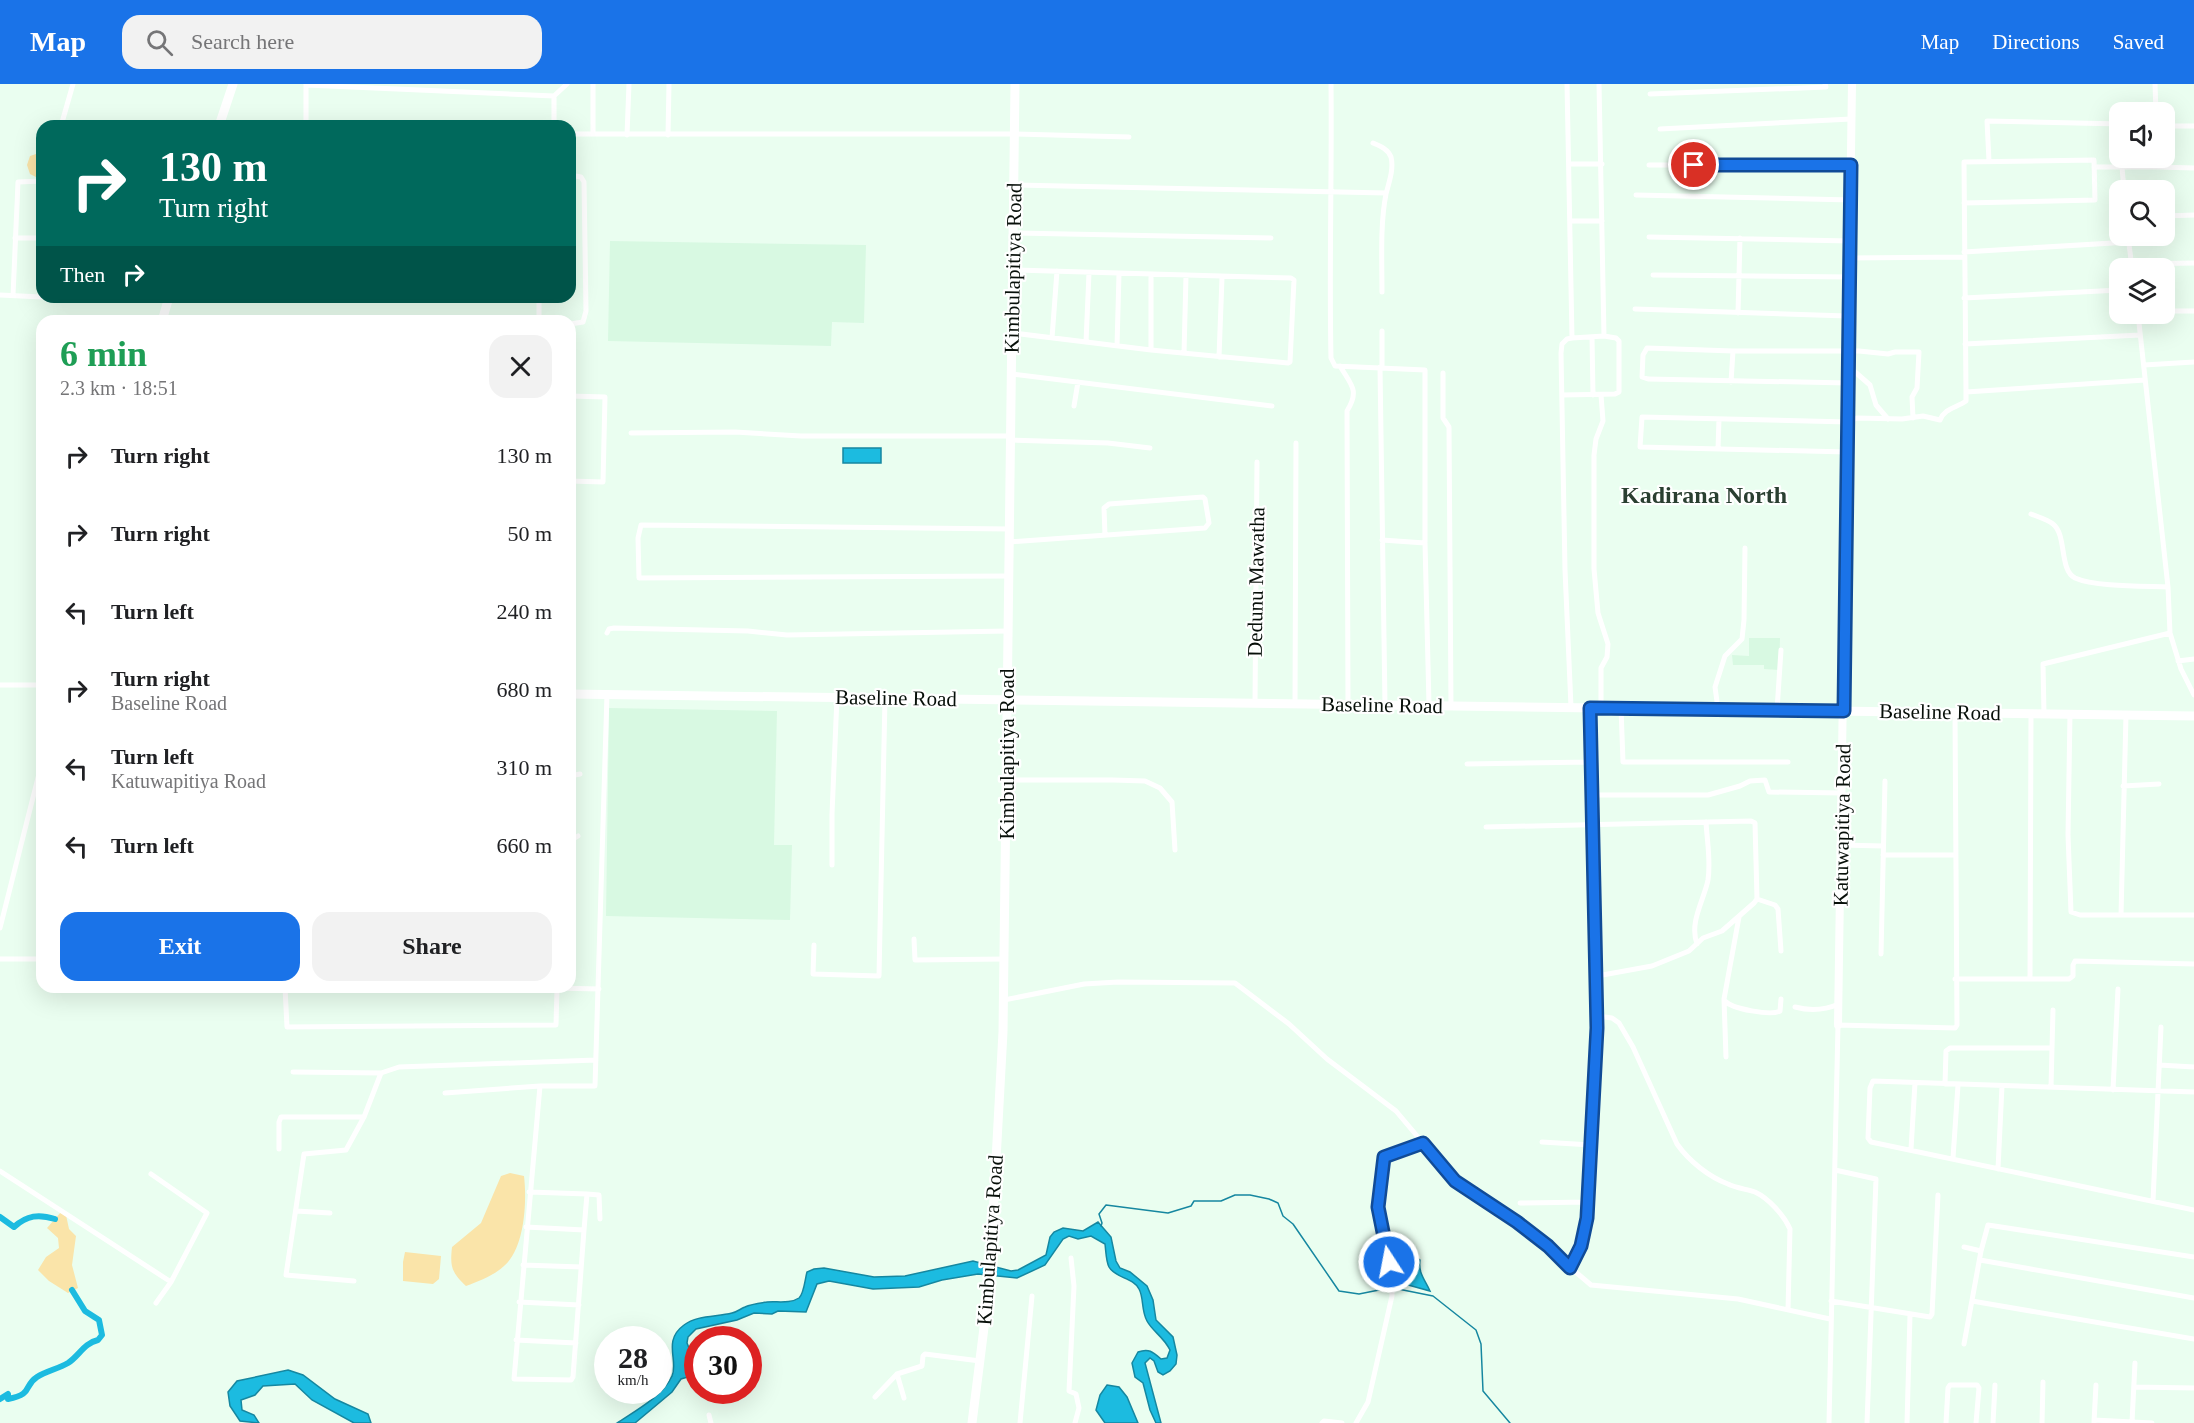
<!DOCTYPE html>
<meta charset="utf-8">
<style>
body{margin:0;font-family:Georgia,serif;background:#f2f2f2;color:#202124;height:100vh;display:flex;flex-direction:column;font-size:22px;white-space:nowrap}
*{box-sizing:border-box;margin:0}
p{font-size:20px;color:#757577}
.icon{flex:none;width:33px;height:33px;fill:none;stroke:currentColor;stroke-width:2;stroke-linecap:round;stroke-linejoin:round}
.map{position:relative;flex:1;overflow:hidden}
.side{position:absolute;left:36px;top:231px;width:540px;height:678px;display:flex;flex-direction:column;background:#fff;border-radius:18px;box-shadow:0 6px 24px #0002}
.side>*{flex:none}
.guide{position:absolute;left:36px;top:36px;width:540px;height:183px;border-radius:18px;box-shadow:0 6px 24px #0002;background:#00695c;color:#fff;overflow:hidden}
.tools{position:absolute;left:2109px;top:18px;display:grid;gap:12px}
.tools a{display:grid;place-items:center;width:66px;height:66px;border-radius:12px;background:#fff;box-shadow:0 6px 24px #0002;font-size:30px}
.speed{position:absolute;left:594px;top:1242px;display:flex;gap:12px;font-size:30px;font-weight:700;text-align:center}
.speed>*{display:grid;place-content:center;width:78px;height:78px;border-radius:50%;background:#fff;box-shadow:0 6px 24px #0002;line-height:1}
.speed small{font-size:15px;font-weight:400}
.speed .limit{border:9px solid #d22;background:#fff;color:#111}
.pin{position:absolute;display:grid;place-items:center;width:51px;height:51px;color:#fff;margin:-26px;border:3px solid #fff;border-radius:50%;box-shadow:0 2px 6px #0007}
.me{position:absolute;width:66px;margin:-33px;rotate:349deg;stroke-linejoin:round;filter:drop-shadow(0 0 4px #0008)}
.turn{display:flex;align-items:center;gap:21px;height:126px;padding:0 24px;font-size:27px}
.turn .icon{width:78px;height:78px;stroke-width:2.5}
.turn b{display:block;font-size:42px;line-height:51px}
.then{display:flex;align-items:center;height:57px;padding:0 24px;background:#0003;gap:12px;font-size:22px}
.round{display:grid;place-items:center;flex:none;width:63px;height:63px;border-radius:18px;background:#f2f2f2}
.headline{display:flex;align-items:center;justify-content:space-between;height:102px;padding:0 24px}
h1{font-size:36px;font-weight:700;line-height:45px;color:#1e9e55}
.action{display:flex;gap:12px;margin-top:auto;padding:12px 24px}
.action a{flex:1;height:69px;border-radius:18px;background:#1a73e8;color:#fff;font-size:24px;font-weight:700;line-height:69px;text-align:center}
.action a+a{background:#f2f2f2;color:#202124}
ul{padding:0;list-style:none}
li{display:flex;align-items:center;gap:18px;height:78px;padding:0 24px}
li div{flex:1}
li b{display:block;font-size:22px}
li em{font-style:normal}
header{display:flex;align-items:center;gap:36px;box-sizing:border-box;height:84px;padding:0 30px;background:#1a73e8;color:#fff}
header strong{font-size:28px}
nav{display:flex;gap:33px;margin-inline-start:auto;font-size:21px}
.search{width:420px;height:54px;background:#f2f2f2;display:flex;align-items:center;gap:15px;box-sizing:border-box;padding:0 21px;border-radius:18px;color:#757577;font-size:22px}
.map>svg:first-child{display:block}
</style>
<header>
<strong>Map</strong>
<div class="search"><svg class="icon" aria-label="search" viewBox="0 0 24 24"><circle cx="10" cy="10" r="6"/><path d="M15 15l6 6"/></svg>Search here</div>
<nav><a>Map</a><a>Directions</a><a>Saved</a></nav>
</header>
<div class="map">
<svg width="2194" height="1339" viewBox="0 0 2194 1339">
<rect width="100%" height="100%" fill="#eafef0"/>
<path fill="#d8f9e2" d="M 610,157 L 866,161 L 864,239 L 832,238 L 831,262 L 608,257 Z
M 1749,554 L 1780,554 L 1779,586 L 1764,585 L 1764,581 L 1733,581 L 1732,571 L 1749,572 Z
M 609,624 L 777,627 L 774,761 L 792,761 L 790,836 L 606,832 Z"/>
<path fill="#fae4a9" d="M 42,68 L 42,91 L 36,93 L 30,90 L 27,81 L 30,72 Z
M 510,1089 L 524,1092 C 527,1117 525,1164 504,1182 C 493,1192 479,1197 466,1202 C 451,1188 450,1182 452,1163 L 481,1139 L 501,1092 Z
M 61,1128 L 66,1131 L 69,1145 L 76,1152 L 72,1181 L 78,1204 L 68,1209 L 49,1197 L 38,1186 L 46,1173 L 59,1164 L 58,1154 L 47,1144 Z
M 405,1168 L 441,1172 L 439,1195 L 433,1200 L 403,1197 L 403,1178 Z"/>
<path fill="#1cbbe0" stroke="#1687a0" stroke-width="1.5" d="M 843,364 L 881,364 L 881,379 L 843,379 Z
M 1098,1138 L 1111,1153 L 1116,1177 L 1120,1184 L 1130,1188 L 1147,1202 L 1153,1216 L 1156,1236 L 1173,1253 L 1177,1271 L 1176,1280 L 1170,1287 L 1163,1291 L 1158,1288 L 1154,1277 L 1150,1274 L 1145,1279 L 1161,1339 L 1156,1339 L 1150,1326 L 1143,1299 L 1135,1293 L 1132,1279 L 1138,1268 C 1149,1264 1153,1268 1161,1275 L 1167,1274 L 1170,1266 C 1163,1252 1153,1248 1147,1237 C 1141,1226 1144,1214 1139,1205 C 1134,1194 1115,1194 1109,1183 C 1106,1177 1106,1168 1105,1160 L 1091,1152 L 1078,1155 L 1069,1152 L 1063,1155 L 1045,1181 L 1017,1194 L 978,1190 L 942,1196 L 919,1203 L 873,1205 L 829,1197 L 817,1200 L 806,1228 L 778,1227 L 772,1230 L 754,1229 L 737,1236 L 696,1245 L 688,1253 L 687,1259 L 689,1264 L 688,1293 L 681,1295 L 672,1308 L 635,1339 L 617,1339 C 635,1327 663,1312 672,1292 C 679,1277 662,1257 684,1241 C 697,1231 717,1233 732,1229 C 737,1228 740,1225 745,1223 C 751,1220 760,1219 767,1218 C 777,1217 790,1220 799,1214 C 804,1210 805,1195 807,1188 L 814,1185 L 824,1184 L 874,1193 L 905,1192 L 973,1177 L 1011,1187 L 1018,1186 L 1046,1171 L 1050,1153 L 1054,1148 L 1063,1144 L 1083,1147 Z
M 1394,1157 L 1399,1164 L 1402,1163 L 1420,1176 C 1418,1189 1425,1196 1430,1207 L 1397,1198 L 1391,1167 Z
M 288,1286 L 303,1291 L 335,1315 L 368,1330 L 371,1339 L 354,1339 L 312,1316 L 295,1300 L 263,1302 L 255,1311 L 241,1316 L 242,1326 L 254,1331 L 259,1339 L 240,1337 L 230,1322 L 228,1308 L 237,1297 Z
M 1107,1301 L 1119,1303 L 1127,1313 L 1138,1339 L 1105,1339 L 1096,1326 L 1100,1311 Z"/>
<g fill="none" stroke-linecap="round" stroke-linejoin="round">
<path stroke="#1687a0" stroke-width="1.5" d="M 1101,1142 L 1102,1139 L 1099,1130 L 1106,1121 L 1168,1129 L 1191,1122 L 1194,1117 L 1221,1117 L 1235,1111 L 1250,1111 L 1269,1115 L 1278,1119 L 1283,1132 L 1293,1140 L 1339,1207 L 1359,1210 L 1389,1204
M 1393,1204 L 1433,1212 L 1476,1246 L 1481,1260 L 1483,1307 L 1510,1339"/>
<path stroke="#1cbbe0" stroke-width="6" d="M 0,1133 L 14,1143 C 27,1131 39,1130 55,1135
M 0,1315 L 8,1310 L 8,1315 C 34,1310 23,1302 37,1293 C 46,1287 58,1285 68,1279 C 79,1272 84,1259 98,1256 L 102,1251 L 99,1236 L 85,1227 L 72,1206"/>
<path stroke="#fff" stroke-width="5" d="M 1331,0 C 1332,91 1329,182 1331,274 L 1335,282 L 1425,286 L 1425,459 L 1429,621
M 1567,0 L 1572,254
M 2155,0 L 2156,28
M 306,1 L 554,12 L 567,0
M 1650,10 L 1826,3 L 1825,0
M 554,12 L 554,42
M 61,42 L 73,0
M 306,42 L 306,0
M 2164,42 L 2194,42
M 1660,45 L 1851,35
M 570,50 L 1015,50 L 1129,53
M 593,50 L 593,0
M 627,51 L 629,0
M 668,51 L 669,0
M 1373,59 C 1380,62 1388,65 1391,73 C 1394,85 1389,98 1386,110 C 1380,140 1382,177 1382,208
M 1989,77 L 1987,37 L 2120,40
M 1569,80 L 1602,80
M 1649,81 L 1851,81
M 2094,83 L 2157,83 L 2157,74
M 2122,83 L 2124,106
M 2157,83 L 2194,84
M 570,91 L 581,93 L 584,98 L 586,227 L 583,238 L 570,240
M 1014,101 L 1386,109
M 1636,111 L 1851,116
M 1964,119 L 2095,116 L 2094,76 L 1964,78 L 1966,308 L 2145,296
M 2164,132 L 2194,131
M 1570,137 L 1602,137
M 1013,149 L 1271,154
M 2128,152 L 2132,184
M 1649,153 L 1850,157
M 15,154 L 42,154
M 1964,168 L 2129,158
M 1849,174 L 1964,173
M 2132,180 L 2194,179
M 1653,191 L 1849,193
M 0,211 L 42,213
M 13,212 L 18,98 L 42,97
M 45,213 L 88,213
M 117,213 L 157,215
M 539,213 L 539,237
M 1964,214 L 2120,206
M 1635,225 L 1847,232
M 2164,227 L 2194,227
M 1738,229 L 1740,154
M 2138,230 L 2168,503 L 2170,549 L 2181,585 L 2194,611
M 1382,247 L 1382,283
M 1013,249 L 1151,266 L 1288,279 L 1290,278 L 1294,196 L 1291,194 L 1013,186
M 1592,253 L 1593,311
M 1052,254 L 1057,187
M 1086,258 L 1089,189
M 1965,260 L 2140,251
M 1117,262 L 1119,190
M 1151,266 L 1151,191
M 1184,269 L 1186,192
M 1219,273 L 1222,194
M 2144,281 L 2194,278
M 1340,282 C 1351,301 1360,306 1347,327 L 1348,620
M 1380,283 L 1385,621
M 1848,287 L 1854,287 L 1870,301 L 1876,321 L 1888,335
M 1443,289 L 1443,334 L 1449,343 L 1451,622
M 1012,290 L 1272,322
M 1731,298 L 1733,267
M 1848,299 L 1648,295 L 1642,293 L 1643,271 L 1647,264 L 1733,267 L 1859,267 L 1888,270 L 1895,268 L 1919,268 L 1917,304 L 1912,313 L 1913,334
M 1562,311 L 1615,310 L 1619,308 L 1619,257 L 1616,254 L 1604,252
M 1601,311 L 1603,337 L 1596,355 L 1594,371 L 1594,485 L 1598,529 L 1608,560 L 1607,573 L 1601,584 L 1601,624
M 570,312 L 605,313 L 603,398 L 570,397
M 1074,322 L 1078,298
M 631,349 L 735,348 L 801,352 L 1010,352
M 1011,356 L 1108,359 L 1150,364
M 1718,365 L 1719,335
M 1847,368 L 1640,363 L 1642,333 L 1848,338 L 1857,334 L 1902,335 L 1923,332 L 1940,336 C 1945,324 1956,324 1966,317 L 1966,308
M 2031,430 C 2038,433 2047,435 2053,440 C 2067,451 2059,486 2075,494 C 2095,503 2145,502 2168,503
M 1382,456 L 1425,459
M 1009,458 L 1205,444 L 1209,439 L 1205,415 L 1203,413 L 1109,420 L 1104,424 L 1105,451
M 1008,492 L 639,494 L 638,454 L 641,441 L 1009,445
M 607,549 L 609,545 L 614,544 L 748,547 L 787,551 L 1007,547
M 2178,577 L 2194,575
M 0,601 L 42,601
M 1255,619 L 1257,378
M 1295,620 L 1296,359
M 1571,623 L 1565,486 L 1561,269 L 1562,260 L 1567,255 L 1572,254 L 1604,252 L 1599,0
M 1621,624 L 1623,678 L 1788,678
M 1718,625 L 1715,603 L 1725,572 L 1742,555 L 1744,536 L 1745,464
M 1777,626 L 1781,566
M 2044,630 L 2043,580 L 2170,549
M 2070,630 L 2068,751 L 2071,828 L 2080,831 L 2194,831
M 1467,680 L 1591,678
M 570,692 L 580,690
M 1008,696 L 1113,696 L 1145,697 L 1160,704 L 1172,718 L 1175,766
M 2123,702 L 2159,700
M 1592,711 L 1708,711 L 1740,702 L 1750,697 L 1765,696 L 1769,708 L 1842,709
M 1486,743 L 1751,737 L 1755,739 L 1757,815 L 1754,819 L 1722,847 L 1703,854 L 1689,867 L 1652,882 L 1597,892
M 570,757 L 578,752
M 1841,761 L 1883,762
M 1883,771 L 1955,771
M 832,781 L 832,730 L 837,613
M 1757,815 L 1775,821 L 1778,825 L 1781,867
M 2121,831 L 2126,631
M 0,844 L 42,678
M 914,855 L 915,876 L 1004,875
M 1697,860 C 1689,838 1704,816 1708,796 C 1711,777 1707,757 1706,738
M 814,861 L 813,890 L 879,892 L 885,614
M 1881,870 L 1885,697
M 0,875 L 42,875
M 2030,894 L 2031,630
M 1955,895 L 2069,895 L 2073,892 L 2073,881 L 2075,877 L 2194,880
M 285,903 L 287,943 L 556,941 L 557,905
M 504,903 L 599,905
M 1004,916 L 1084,900 L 1118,898 L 1235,899 L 1289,940 L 1327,975 L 1396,1027 L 1455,1097 L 1517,1138 L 1591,1201 L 1738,1215 L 1830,1235
M 1725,917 C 1732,925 1771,932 1780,927 L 1781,915
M 1795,923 C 1810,927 1825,926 1839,920
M 1597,932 L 1612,934 L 1619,939 L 1633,963 L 1677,1060 C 1689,1077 1709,1093 1728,1100 C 1736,1104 1746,1105 1755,1108 C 1768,1114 1784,1131 1790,1145 L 1788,1226
M 1726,973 L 1724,915 L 1739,833
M 2159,981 L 2194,983
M 293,988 L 381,989
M 1945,1000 L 1946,967 L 1950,964 L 2052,964
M 2051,1003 L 2053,926
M 2113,1006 L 2118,905
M 2194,1008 L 1873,997 L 1870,1004 L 1868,1054 L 1871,1058 L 2194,1126
M 445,1009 L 540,1002
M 1542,1058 L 1591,1061
M 279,1065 L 279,1038 L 281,1033 L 364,1033
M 1911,1065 L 1915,999
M 1953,1074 L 1958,1001
M 1998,1085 L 2002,1002
M 1835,1086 L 1876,1095 L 1867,1339
M 0,1087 L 171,1198
M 151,1090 L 207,1129 L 171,1198 L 156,1219
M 529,1108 L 587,1110 L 584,1146
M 587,1110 L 599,1111 L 600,1135
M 2153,1117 L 2161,943
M 1520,1119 L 1588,1118
M 296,1127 L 330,1129
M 526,1143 L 584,1146 L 573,1293 L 571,1296 L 514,1295 L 540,1002 L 595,1002 L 607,610
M 1964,1163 L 1981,1167
M 1071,1174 L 1074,1202 L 1069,1307 L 1076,1310 L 1079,1324 L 1075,1339
M 1980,1176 L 2194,1214
M 523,1181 L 581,1183
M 1570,1184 L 1581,1162 L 1587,1134 L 1597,943 L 1590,624
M 354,1197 L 286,1191 L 304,1070 L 346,1066 L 364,1033 L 381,989 L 399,983 L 596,976
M 1831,1217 L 1930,1233 L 1932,1230 L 1938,1111
M 1972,1217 L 2194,1255
M 519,1218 L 579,1221
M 516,1256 L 576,1259
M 1964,1260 L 1981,1167 L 1988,1141 L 2194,1173
M 897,1290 L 904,1314
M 2134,1303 L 2194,1304
M 875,1313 L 897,1290 L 922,1282 L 923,1272 L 925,1270 L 980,1277
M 709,1331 L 711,1339
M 2094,1336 L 2152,1339
M 2094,1338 L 2096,1301
M 2132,1338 L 2135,1279
M 1020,1339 L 1032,1212
M 1322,1339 L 1324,1337 L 1342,1339
M 1356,1339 L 1368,1318 L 1392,1212 L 1392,1196 L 1378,1123 L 1384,1073 L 1423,1059
M 1829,1339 L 1838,941 L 1955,944 L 1957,941 L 1955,629
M 1907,1339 L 1910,1231
M 1946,1339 L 1948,1304 L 1950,1301 L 1977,1301 L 1979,1304 L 1976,1339
M 1993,1339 L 1995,1301
M 2042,1339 L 2043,1298"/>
<path stroke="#fff" stroke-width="8" d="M 1838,941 L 1852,0"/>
<path stroke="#fff" stroke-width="9" d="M 219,42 L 233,0
M 162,237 L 169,213
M 570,610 L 2194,632
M 972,1339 L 989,1204 L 1003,948 L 1015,0"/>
</g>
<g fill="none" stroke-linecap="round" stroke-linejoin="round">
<defs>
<path id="route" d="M 1389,1178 L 1378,1123 L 1384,1073 L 1423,1059 L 1455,1097 L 1517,1138 L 1548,1162 L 1570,1184 L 1581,1162 L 1587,1134 L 1597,944 L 1590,624 L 1844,627 L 1851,81 L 1694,81"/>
</defs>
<use href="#route" stroke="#114b97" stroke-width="15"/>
<use href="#route" stroke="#1a73e8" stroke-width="10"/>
</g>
<g text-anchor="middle" stroke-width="4.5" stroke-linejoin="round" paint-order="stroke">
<g font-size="21" fill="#070f09" stroke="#fff">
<text transform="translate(1013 184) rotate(-89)" y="7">Kimbulapitiya Road</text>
<text transform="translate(1256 498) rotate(-89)" y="7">Dedunu Mawatha</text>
<text transform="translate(896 614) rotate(1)" y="7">Baseline Road</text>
<text transform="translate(1382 621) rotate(1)" y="7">Baseline Road</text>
<text transform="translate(1940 628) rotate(1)" y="7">Baseline Road</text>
<text transform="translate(1007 670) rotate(-90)" y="7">Kimbulapitiya Road</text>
<text transform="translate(1842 741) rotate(-89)" y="7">Katuwapitiya Road</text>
<text transform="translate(990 1156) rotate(-86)" y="7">Kimbulapitiya Road</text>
</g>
<g font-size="24" font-weight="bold" fill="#2a3f31" stroke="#fff">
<text x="1704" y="419">Kadirana North</text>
</g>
</g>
</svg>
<div class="tools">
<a><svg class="icon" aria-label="sound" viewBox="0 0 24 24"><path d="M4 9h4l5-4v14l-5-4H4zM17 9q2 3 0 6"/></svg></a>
<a><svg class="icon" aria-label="search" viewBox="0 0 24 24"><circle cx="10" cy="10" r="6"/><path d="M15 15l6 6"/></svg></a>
<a><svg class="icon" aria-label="layers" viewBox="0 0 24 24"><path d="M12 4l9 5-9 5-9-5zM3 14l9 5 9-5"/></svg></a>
</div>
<div class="speed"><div>28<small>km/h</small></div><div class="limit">30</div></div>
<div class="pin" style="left:1694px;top:81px;background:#d93025"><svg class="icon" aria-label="arrive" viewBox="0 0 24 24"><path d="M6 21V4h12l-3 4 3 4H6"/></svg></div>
<svg class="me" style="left:1389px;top:1178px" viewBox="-20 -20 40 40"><circle r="17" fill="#1a73e8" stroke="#fff" stroke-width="3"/><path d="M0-11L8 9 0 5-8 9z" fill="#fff"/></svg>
<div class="guide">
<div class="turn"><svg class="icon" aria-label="right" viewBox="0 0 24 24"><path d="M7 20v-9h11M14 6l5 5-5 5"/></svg><div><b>130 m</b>Turn right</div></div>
<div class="then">Then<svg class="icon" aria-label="right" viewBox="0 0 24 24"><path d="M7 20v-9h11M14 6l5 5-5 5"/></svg></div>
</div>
<section class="side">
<div class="headline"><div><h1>6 min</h1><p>2.3 km · 18:51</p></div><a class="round"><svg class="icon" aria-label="close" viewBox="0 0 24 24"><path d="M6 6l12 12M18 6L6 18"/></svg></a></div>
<ul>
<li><svg class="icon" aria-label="right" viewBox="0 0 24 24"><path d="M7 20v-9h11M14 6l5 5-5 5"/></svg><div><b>Turn right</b></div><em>130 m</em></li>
<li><svg class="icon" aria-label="right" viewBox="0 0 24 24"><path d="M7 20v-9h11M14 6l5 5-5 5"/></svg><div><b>Turn right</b></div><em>50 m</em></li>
<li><svg class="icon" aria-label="left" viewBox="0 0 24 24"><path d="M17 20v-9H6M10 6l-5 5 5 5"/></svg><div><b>Turn left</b></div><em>240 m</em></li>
<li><svg class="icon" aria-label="right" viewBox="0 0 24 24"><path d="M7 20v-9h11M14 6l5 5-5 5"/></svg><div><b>Turn right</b><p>Baseline Road</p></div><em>680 m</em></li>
<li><svg class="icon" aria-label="left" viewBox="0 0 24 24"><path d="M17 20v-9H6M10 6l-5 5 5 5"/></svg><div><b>Turn left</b><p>Katuwapitiya Road</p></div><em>310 m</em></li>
<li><svg class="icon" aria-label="left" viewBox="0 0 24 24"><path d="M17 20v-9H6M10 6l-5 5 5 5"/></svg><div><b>Turn left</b></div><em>660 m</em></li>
</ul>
<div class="action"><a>Exit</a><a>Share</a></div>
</section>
</div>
